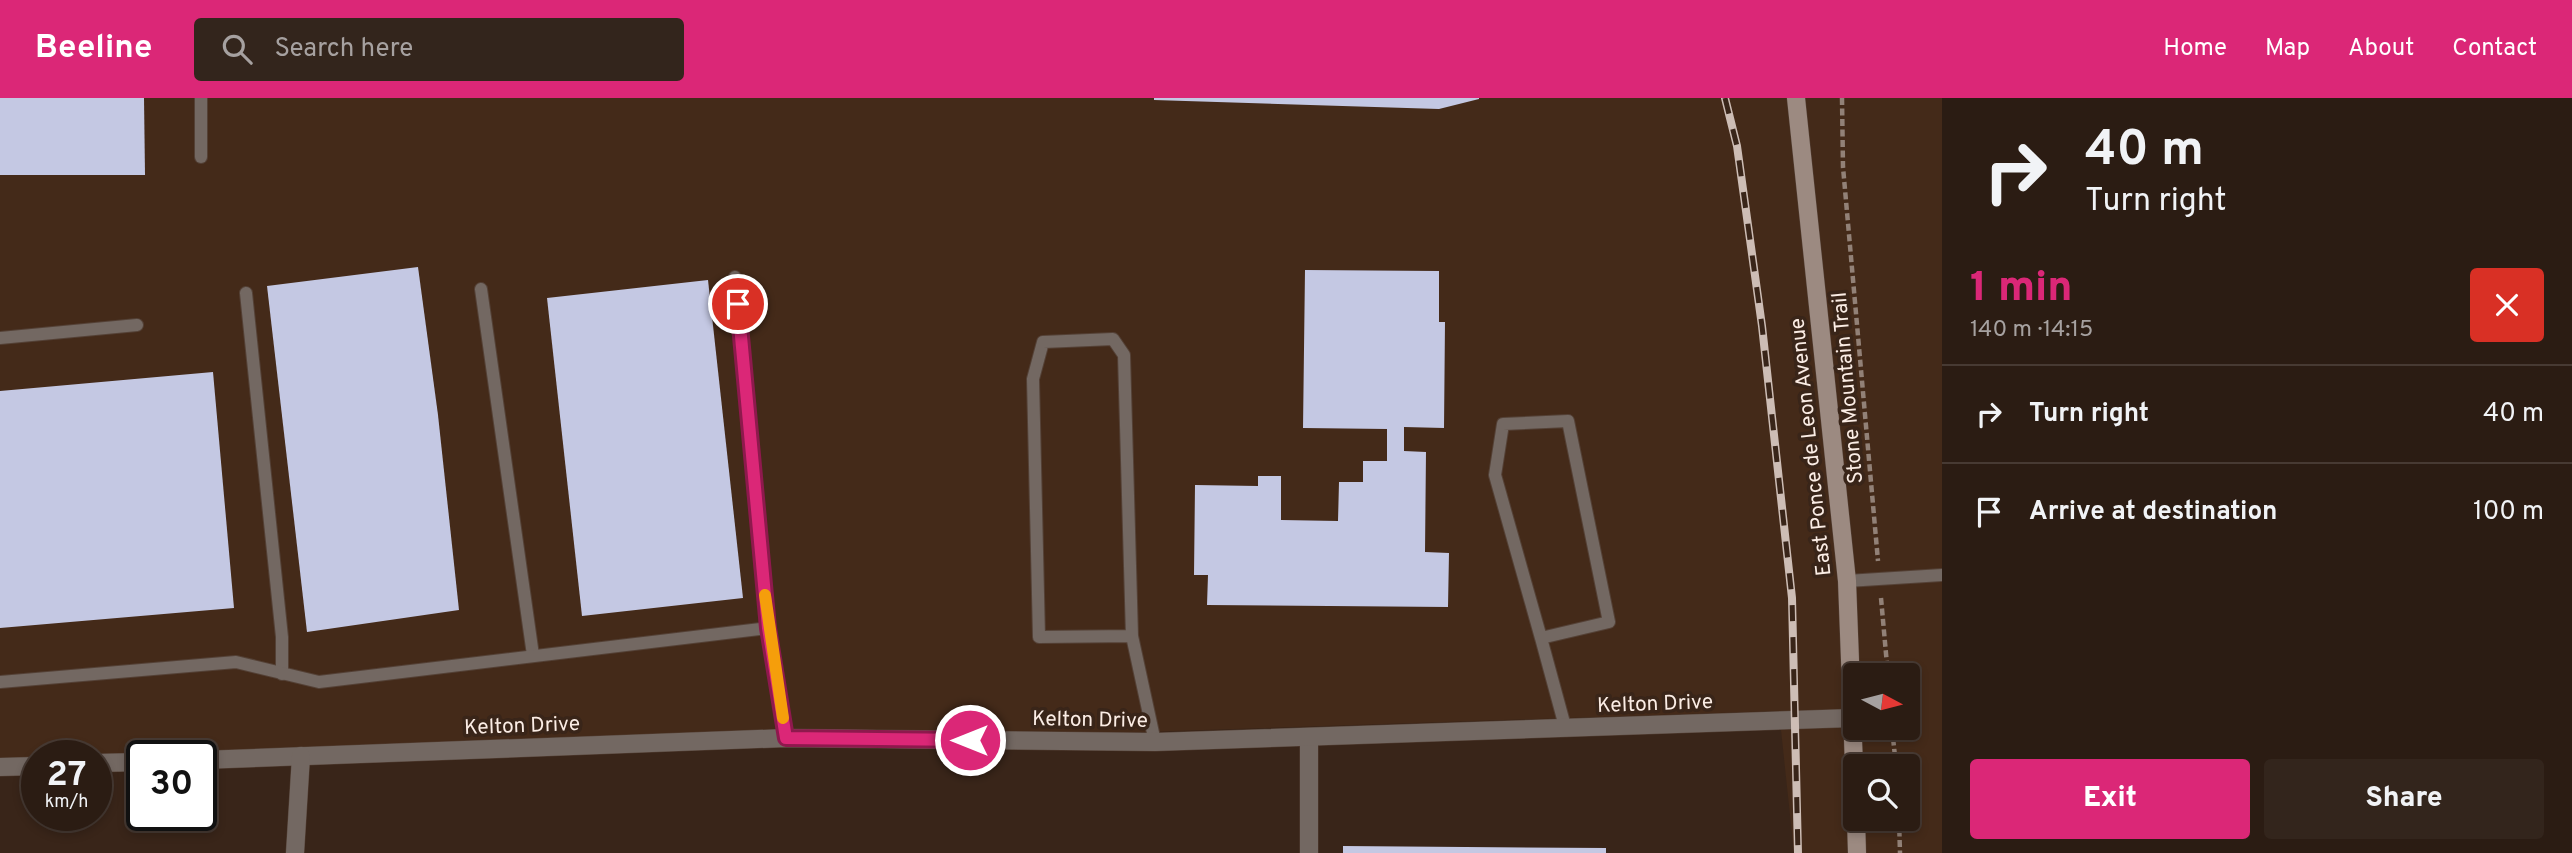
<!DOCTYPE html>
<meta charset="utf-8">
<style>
body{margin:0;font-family:Overpass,sans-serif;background:#33251c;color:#f1f3f6;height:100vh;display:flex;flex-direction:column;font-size:26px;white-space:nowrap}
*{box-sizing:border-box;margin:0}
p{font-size:23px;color:#a6a1a0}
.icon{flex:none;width:38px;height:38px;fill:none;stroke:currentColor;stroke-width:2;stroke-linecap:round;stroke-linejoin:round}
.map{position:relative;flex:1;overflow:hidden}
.drawer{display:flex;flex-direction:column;background:#2b1c13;width:630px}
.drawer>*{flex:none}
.hud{background:#2b1c13;color:#f1f3f6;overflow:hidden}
.needle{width:46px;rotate:97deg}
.tools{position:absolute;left:1843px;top:565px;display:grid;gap:14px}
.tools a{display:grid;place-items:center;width:77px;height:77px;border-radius:7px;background:#2b1c13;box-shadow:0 4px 10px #0003,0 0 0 2px #473a33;font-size:35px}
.speed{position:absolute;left:21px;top:642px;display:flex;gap:14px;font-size:35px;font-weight:700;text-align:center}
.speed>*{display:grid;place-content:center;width:91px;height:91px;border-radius:50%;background:#2b1c13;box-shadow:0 4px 10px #0003,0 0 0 2px #473a33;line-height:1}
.speed small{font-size:18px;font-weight:400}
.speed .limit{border:4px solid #111;border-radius:10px;background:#fff;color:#111}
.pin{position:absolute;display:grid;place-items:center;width:60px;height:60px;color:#fff;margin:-30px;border:4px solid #fff;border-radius:50%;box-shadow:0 2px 7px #0007}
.me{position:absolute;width:77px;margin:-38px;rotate:270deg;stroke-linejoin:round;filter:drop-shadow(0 0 5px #0008)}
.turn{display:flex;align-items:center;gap:24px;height:147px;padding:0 28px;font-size:32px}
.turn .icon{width:91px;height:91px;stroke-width:2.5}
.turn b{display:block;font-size:49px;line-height:60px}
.round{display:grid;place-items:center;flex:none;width:74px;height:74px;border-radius:7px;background:#33251c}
.headline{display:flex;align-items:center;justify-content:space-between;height:119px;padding:0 28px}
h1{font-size:42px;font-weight:800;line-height:52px;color:#db2777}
.button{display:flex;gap:14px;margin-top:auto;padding:14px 28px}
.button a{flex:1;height:80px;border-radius:7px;background:#db2777;color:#fff;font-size:28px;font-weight:800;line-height:80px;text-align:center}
.button a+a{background:#33251c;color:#f1f3f6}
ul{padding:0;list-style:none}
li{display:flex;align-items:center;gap:21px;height:98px;padding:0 28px;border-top:2px solid #473a33}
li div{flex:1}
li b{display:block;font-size:26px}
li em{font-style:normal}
header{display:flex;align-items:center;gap:42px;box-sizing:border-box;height:98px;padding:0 35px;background:#db2777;color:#fff}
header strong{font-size:33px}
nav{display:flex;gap:38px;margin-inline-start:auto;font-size:24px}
.search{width:490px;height:63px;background:#33251c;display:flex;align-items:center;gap:18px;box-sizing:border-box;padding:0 24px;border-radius:7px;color:#a6a1a0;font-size:26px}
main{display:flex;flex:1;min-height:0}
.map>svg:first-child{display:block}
.built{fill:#442a19;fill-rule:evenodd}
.building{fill:#c4c8e3}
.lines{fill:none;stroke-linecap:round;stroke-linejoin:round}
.lane-casing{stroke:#544136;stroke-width:14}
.street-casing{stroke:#544136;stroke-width:19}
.secondary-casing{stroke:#544136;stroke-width:19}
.path{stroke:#928177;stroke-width:4.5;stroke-dasharray:7 3.5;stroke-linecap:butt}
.lane{stroke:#736862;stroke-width:12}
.street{stroke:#736862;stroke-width:18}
.secondary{stroke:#9c8a81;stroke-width:18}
.rail-casing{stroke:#cdbdb5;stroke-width:8}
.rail{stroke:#392519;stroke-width:5;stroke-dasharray:16;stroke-linecap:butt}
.route-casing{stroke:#8e194d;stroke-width:18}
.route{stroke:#db2777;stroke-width:12}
.slow{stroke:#f59e0b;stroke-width:12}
.labels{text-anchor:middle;stroke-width:7;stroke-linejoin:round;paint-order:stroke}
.street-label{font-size:21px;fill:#fbede5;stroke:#392519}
</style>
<header>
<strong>Beeline</strong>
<div class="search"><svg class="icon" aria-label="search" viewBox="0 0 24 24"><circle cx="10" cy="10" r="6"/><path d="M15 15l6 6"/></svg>Search here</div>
<nav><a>Home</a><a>Map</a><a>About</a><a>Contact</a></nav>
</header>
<main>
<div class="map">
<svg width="1942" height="755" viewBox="0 0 1942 755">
<rect width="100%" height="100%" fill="#392519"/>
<path class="built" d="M 0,0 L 1942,0 L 1942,755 L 1794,755 L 1779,613 L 201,665 L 201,658 L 37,658 L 37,670 L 0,671 ZM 1855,578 L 1908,578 L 1908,630 L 1855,630 ZM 1855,668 L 1908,668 L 1908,721 L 1855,721 Z"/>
<g class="building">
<polygon points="0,0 144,0 145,77 0,77"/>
<polygon points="1154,0 1479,0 1479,1 1439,11 1154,2"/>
<polygon points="418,169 438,317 459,512 307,534 267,188"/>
<polygon points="1305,172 1439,173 1439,224 1445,224 1444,330 1404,329 1404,353 1426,354 1425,454 1449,455 1448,509 1207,507 1208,477 1194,477 1195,387 1258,388 1258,378 1281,378 1281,422 1338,423 1339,384 1363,384 1363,363 1387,363 1387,331 1303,330"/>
<polygon points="708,182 743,500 582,518 547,200"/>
<polygon points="213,274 234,510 0,530 0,293"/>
<polygon points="1343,748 1606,750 1606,755 1343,755"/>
</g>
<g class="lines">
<g class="lane-casing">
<g id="lane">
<polyline points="201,59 201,0"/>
<polyline points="735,179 768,530 786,640"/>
<polyline points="481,191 533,557"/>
<polyline points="246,195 282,539 282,576"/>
<polyline points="0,240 137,227"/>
<polyline points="1847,483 1942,477"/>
<polyline points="1132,538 1124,257 1113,241 1043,244 1033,281 1039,539 1132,538 1155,644"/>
<polyline points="1541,540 1495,377 1503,326 1568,323 1609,524 1541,540 1566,632"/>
<polyline points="0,584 236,564 319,584 768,530"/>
</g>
</g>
<g class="street-casing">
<g id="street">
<polyline points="1309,639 1309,755"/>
<polyline points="201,662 786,640 1155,644 1852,620"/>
<polyline points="96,665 142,664"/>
<polyline points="0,669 37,668"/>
<polyline points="295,755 301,658"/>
</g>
</g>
<g class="secondary-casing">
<g id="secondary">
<polyline points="1796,0 1847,483 1855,694"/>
<polyline points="1856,721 1857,755"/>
</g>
</g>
<g class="path">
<polyline points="1842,0 1843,69 1878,463"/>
<polyline points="1881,500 1888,578"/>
<polyline points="1892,630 1896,668"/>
<polyline points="1899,721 1900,755"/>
</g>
<use href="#lane" class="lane"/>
<use href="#street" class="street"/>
<use href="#secondary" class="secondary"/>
<g class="rail-casing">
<polyline id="rail" points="1725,0 1737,48 1762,228 1792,500 1798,755"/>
</g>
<use href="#rail" class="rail"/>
</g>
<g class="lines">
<g class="route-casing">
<polyline id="route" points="738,206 768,530 786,640 970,642"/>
</g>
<use href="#route" class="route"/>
<polyline class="slow" points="765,497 783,620"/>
</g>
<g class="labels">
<g class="street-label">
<text transform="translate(1847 290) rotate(-95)" y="7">Stone Mountain Trail</text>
<text transform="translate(1810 349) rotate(-96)" y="7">East Ponce de Leon Avenue</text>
<text transform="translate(1655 605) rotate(-2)" y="7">Kelton Drive</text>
<text transform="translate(1090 621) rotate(1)" y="7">Kelton Drive</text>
<text transform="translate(522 627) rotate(-2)" y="7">Kelton Drive</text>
</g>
</g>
</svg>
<div class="tools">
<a><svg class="needle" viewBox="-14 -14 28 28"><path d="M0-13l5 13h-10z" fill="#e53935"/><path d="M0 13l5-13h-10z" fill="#a6a1a0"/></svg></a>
<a><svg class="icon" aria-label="search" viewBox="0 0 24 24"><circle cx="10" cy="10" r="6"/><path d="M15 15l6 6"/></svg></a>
</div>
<div class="speed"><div>27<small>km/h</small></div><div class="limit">30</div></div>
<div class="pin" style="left:738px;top:206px;background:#d93025"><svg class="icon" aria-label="arrive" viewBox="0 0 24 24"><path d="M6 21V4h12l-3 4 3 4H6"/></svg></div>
<svg class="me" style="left:970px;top:642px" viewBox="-20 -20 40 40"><circle r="17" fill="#db2777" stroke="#fff" stroke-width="3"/><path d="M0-11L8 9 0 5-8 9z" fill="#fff"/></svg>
</div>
<section class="drawer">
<div class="hud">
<div class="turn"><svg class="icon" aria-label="right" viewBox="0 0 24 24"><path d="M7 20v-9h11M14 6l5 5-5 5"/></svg><div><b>40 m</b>Turn right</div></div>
</div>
<div class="headline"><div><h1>1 min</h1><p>140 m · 14:15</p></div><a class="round" style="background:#d93025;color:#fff"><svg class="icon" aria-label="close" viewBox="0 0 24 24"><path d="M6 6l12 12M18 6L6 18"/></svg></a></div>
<ul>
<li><svg class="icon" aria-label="right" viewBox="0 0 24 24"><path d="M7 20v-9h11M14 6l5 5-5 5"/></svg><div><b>Turn right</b></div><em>40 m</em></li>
<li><svg class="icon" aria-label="arrive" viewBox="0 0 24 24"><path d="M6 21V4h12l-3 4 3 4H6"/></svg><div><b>Arrive at destination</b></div><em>100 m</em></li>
</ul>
<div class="button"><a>Exit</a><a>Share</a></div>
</section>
</main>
